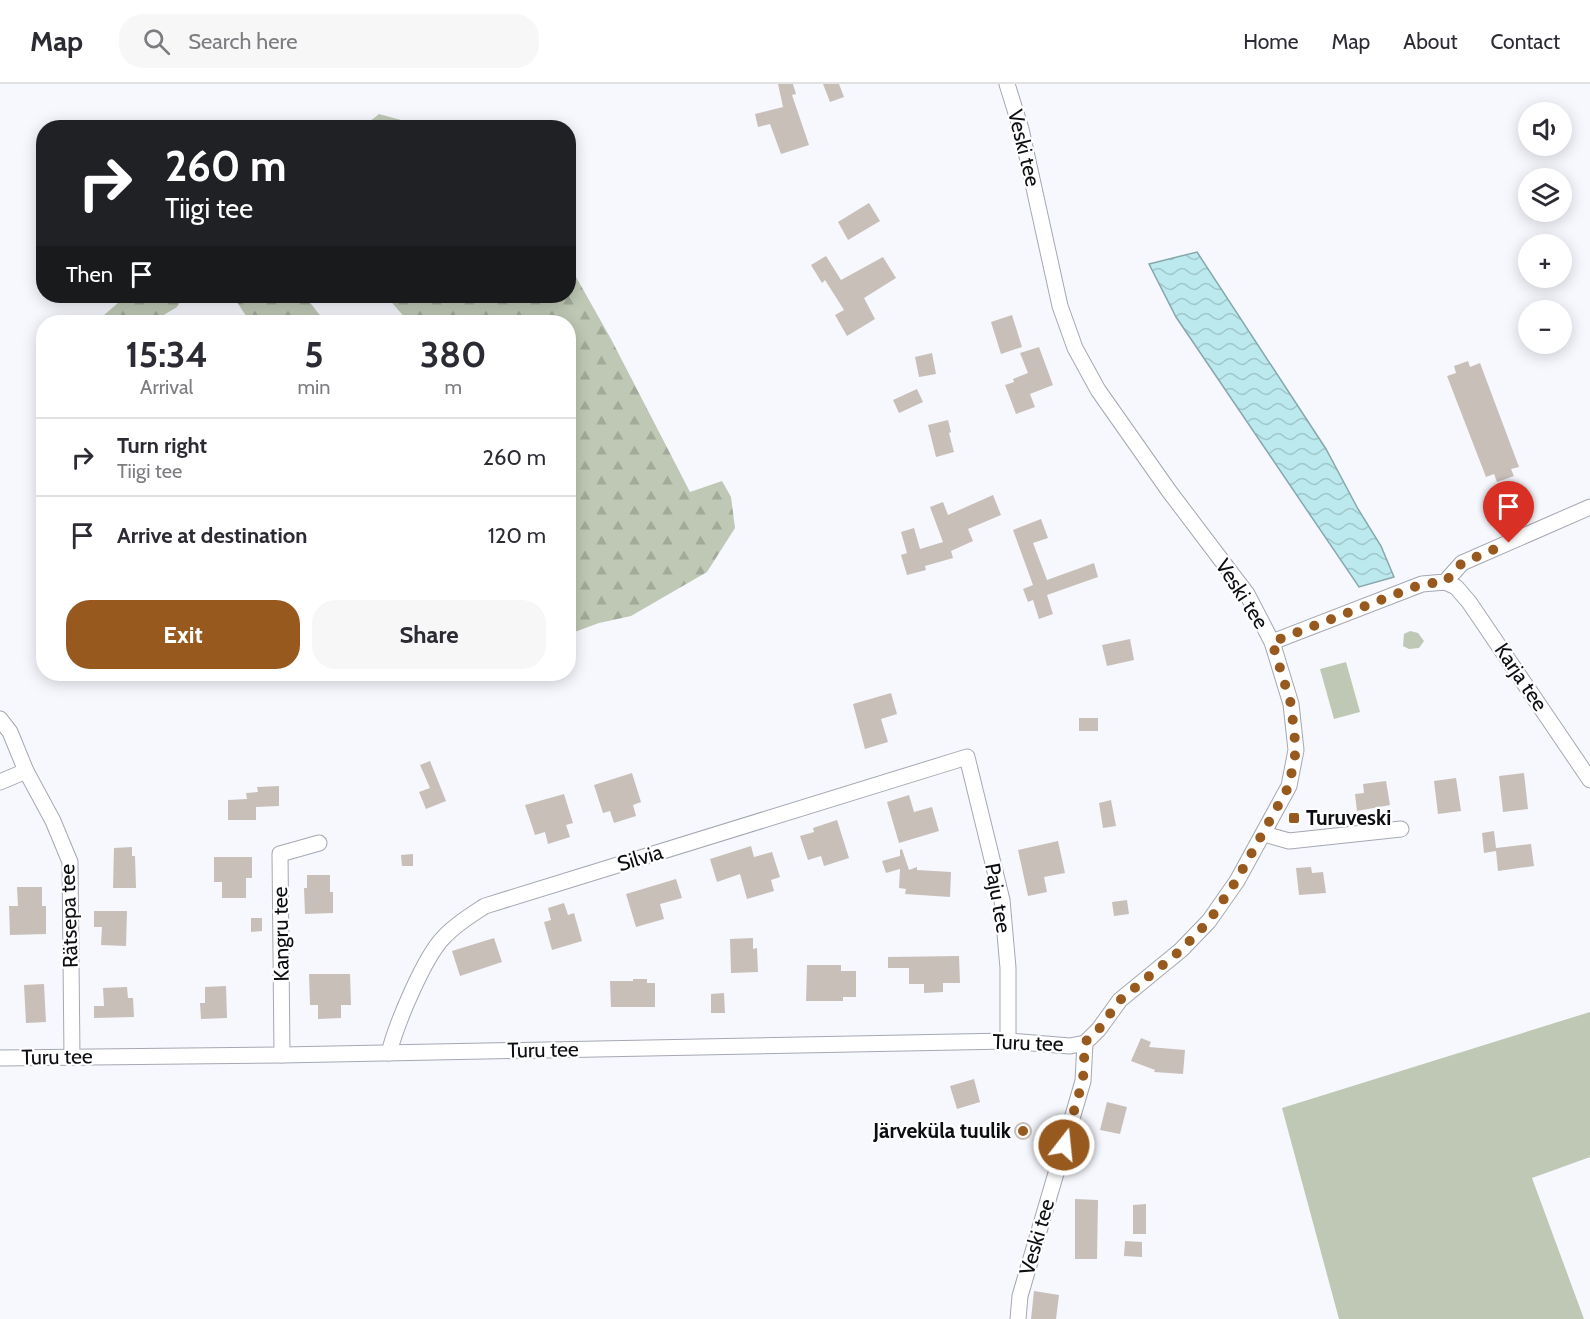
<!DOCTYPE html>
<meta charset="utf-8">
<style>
body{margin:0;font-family:Cabin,sans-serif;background:#f7f7f7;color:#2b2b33;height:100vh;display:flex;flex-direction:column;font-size:22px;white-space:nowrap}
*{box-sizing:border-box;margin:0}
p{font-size:20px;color:#7c7c81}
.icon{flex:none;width:33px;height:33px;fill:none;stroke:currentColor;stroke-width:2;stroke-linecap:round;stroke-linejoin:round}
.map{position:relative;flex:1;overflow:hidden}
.panel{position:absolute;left:36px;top:231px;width:540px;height:366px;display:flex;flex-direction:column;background:#fff;border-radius:24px;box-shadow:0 3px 15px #0003}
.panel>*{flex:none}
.guide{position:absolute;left:36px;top:36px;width:540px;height:183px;border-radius:24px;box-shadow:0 3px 15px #0003;background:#202124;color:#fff;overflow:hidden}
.fabs{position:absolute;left:1518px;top:18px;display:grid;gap:12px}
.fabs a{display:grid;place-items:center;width:54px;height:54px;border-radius:50%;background:#fff;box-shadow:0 3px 15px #0003;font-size:30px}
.pin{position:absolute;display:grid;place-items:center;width:51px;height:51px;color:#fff;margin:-62px -26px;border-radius:50% 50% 50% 0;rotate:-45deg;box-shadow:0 0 6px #0007}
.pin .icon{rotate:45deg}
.me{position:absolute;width:66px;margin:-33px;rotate:16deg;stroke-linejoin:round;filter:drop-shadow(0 0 4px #0008)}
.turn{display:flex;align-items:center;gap:21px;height:126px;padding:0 30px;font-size:27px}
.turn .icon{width:78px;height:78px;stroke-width:2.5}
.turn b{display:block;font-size:42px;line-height:51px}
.then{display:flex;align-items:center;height:57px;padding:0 30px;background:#0003;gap:12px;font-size:22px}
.eta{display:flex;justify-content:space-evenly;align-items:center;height:102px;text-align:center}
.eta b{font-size:36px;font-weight:700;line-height:42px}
.button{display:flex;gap:12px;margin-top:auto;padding:12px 30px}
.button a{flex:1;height:69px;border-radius:24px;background:#97591e;color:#fff;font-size:24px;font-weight:700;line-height:69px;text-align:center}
.button a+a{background:#f7f7f7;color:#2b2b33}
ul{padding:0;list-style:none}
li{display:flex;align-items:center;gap:18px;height:78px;padding:0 30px;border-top:2px solid #e1e1e2}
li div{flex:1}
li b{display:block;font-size:22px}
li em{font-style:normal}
header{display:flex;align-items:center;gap:36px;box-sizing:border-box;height:84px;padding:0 30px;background:#fff;border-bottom:2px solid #e1e1e2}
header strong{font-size:28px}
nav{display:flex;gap:33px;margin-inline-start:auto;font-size:21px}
.search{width:420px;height:54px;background:#f7f7f7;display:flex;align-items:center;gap:15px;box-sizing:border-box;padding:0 21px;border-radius:24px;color:#7c7c81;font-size:22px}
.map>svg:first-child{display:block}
.green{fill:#bec8b4}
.forest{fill:url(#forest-firs)}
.water{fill:url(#water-waves);stroke:#87a7ab;stroke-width:1.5}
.building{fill:#c8bfb8}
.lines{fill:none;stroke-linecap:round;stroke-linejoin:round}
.minor-casing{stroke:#a5a8b2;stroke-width:17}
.minor{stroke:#fff;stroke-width:15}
.route{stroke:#97591e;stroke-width:10;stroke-dasharray:0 18}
.poi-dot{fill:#97591e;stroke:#fff;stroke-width:2}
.labels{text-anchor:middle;stroke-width:4.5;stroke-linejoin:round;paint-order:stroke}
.street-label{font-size:21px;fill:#0d0e12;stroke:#fff}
.poi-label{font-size:21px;font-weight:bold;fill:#0d0e12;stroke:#fff;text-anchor:start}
</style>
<header>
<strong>Map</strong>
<div class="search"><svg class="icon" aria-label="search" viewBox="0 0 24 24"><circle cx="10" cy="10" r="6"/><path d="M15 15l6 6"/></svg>Search here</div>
<nav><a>Home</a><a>Map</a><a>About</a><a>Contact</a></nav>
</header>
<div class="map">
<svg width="1590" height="1235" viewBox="0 0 1590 1235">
<defs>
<pattern id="forest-firs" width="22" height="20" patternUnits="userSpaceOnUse" patternTransform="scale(1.5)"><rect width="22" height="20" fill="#bec8b4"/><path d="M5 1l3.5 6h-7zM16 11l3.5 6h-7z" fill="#a2ab9a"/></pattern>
<pattern id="water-waves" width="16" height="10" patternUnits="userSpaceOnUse" patternTransform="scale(1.5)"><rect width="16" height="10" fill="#bbe9ed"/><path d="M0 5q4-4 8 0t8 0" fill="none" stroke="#a0c7ca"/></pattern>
</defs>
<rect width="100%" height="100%" fill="#f6f8fe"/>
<g class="green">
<polygon points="1410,547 1418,549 1424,557 1419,564 1409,565 1403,562 1404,550"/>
<polygon points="1346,578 1360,628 1334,635 1320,585"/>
<polygon points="1590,928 1590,1073 1532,1094 1584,1235 1339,1235 1282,1024"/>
</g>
<g class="forest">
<polygon points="379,30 427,43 363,43"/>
<polygon points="569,189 576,193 611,255 690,408 722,397 731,413 735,444 707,488 631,532 599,539 569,550 568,238 404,238 407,236 386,212 568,212"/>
<polygon points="126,212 184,212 177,223 152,238 96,238"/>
<polygon points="233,212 305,212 325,238 250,238"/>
</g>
<polygon class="water" points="1197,168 1326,365 1358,425 1381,462 1394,493 1359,503 1176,233 1149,180"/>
<g class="building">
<polygon points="778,0 793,0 796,10 792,11 809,61 781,70 770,40 758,43 755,30 783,23"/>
<polygon points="823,0 839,0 844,13 830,18"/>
<polygon points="869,119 880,137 848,156 838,138"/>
<polygon points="826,172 841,196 883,173 896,194 864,214 875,235 847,252 835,231 844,226 825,196 822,199 811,181"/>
<polygon points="1012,231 1022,263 1001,270 991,238"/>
<polygon points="1039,263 1053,301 1030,310 1035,323 1016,330 1005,301 1014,298 1013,295 1028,289 1020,269"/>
<polygon points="932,269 936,290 919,293 915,273"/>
<polygon points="1468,277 1470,283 1480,279 1519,383 1511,385 1514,392 1497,398 1494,390 1486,393 1447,292 1456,289 1454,282"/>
<polygon points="917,305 923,318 899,329 893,316"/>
<polygon points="948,336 951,348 949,349 954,368 936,373 928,341"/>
<polygon points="993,411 1001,431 968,445 973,457 951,467 953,474 925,482 926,486 907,491 901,471 907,469 901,448 914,444 920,465 943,458 930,423 943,418 948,431"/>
<polygon points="1041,435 1048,454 1033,459 1047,496 1094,479 1098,493 1047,511 1053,530 1039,535 1033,516 1028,518 1023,505 1033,501 1013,446"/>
<polygon points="1130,555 1134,576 1107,582 1102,561"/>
<polygon points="891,609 897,630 881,635 888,658 865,665 853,620"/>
<rect x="1079" y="634" width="19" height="13"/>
<polygon points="430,677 446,717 426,725 419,708 430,704 420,681"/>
<polygon points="632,689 641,718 633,721 636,732 614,739 610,727 603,729 594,701"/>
<polygon points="1524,689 1528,725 1503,728 1499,692"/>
<polygon points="1456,694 1461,727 1438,730 1434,697"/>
<polygon points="1386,697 1390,721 1357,727 1355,710 1364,709 1363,700"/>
<polygon points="279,702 279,722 256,723 256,736 228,736 228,716 247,715 246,709 258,708 257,703"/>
<polygon points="564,710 573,739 566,741 570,753 548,760 545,748 535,751 525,721"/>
<polygon points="909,711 914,728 932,723 939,747 899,759 887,718"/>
<polygon points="1111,716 1116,742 1103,744 1099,719"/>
<polygon points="837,736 849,774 824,782 821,772 808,776 800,752 814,748 813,744"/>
<polygon points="1494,747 1496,764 1531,760 1534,782 1498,787 1496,767 1484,769 1482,749"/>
<polygon points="1058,757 1065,789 1044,793 1047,808 1028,812 1018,766"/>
<polygon points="751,762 754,773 772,768 780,793 771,796 774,807 747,815 740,790 717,798 710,775"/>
<polygon points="132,763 132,772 135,772 136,804 113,804 114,764"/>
<polygon points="902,765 909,786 917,783 917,786 951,788 950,813 905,810 906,805 899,804 900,785 886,789 882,777 900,772 900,766"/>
<polygon points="413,770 413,782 402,782 401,771"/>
<polygon points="214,773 252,773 252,794 246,794 246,814 222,814 222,798 214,798"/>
<polygon points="1311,783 1312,789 1323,788 1326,809 1299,811 1296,784"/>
<polygon points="307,791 330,791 330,808 333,808 333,829 305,830 304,804 307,804"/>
<polygon points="676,795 682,814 660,820 664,835 636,843 626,810"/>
<polygon points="17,803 42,803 42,822 46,822 46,850 10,851 9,822 18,822"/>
<polygon points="1127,816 1129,830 1114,832 1112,818"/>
<polygon points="564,819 568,831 574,829 582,857 552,866 544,838 551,836 548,824"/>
<polygon points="94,827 127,827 126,862 101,861 102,843 94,843"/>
<polygon points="251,834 262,834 262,847 251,848"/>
<polygon points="494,854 502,878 460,892 452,867"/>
<polygon points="753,854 753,865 757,864 758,888 731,889 730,855"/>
<polygon points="959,872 960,899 943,899 943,908 924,909 924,900 909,900 909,884 888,884 888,873"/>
<polygon points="807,881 841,881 841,887 856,887 856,913 843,913 843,917 806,917"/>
<polygon points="309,890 350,890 351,921 341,921 341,934 318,935 318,921 310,921"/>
<polygon points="633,895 647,895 647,899 655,899 655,923 611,923 610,897 633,897"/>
<polygon points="44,900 46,938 26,939 24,901"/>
<polygon points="226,902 227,934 201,935 200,919 205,919 205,903"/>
<polygon points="127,903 128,914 133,914 134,933 94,934 94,922 104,922 103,904"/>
<polygon points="724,909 725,929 711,929 711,910"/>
<polygon points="1141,954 1151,958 1149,963 1185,966 1183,990 1154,988 1155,986 1131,977"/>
<polygon points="974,995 980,1018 957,1025 950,1002"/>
<polygon points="1107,1018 1127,1023 1120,1050 1100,1046"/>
<circle cx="1023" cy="1047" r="9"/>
<polygon points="1075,1115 1098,1116 1097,1175 1075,1175"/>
<polygon points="1146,1120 1146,1150 1133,1150 1133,1121"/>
<polygon points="1125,1157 1142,1158 1142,1173 1124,1172"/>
<polygon points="1034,1207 1059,1211 1056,1235 1031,1235"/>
</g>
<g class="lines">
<g class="minor-casing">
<g id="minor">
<polyline points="1007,0 1021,45 1060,222 1075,264 1098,306 1169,407 1247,510 1272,558 1291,620 1296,666 1289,702 1237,797 1209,837 1181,866 1120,916 1099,945 1085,959 1083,997 1020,1212 1018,1235"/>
<polyline points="1445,498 1456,503 1469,518 1590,696"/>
<polyline points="1272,558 1422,500 1445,498 1462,479 1590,423"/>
<polyline points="0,635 10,648 26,687 53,737 70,778 72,973"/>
<polyline points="0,698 26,687"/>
<polyline points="1264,750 1289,757 1401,745"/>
<path d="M 389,969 C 396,941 424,873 444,853 C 456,840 471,831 485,822 L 967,673 L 1002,816 L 1008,884 L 1008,957"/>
<polyline points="282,971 280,770 319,759"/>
<polyline points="0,974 282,971 1008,957 1070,962 1085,959"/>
</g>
</g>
<use href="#minor" class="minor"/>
</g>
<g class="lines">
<polyline class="route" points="1064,1061 1083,996 1085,958 1099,945 1120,916 1181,866 1209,837 1236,797 1289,702 1296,666 1291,620 1272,558 1422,500 1445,498 1462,479 1509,459"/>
</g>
<g class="poi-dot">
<rect x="1288" y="728" width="12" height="12" rx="3"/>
<circle cx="1023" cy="1047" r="6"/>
</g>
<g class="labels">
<g class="street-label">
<text transform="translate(1024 64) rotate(76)" y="7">Veski tee</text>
<text transform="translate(1242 510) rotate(57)" y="7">Veski tee</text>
<text transform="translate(1521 593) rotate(56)" y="7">Karja tee</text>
<text transform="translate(640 774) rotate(-17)" y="7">Silvia</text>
<text transform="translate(998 814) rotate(80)" y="7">Paju tee</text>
<text transform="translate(69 832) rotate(-92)" y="7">Rätsepa tee</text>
<text transform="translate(281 850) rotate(-91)" y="7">Kangru tee</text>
<text transform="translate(1028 959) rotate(2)" y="7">Turu tee</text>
<text transform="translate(543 966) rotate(-1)" y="7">Turu tee</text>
<text transform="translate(57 973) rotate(-1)" y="7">Turu tee</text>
<text transform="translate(1037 1153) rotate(-74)" y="7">Veski tee</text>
</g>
<g class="poi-label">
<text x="1306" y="741">Turuveski</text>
<text x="1011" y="1054" text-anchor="end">Järveküla tuulik</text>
</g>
</g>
</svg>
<div class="fabs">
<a><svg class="icon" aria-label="sound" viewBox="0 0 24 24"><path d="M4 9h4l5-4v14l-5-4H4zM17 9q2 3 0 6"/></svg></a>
<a><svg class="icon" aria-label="layers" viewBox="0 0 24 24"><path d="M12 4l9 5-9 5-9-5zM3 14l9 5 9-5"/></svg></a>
<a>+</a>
<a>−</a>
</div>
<div class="pin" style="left:1509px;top:459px;background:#d93025"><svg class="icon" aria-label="arrive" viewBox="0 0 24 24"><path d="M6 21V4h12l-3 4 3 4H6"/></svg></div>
<svg class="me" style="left:1064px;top:1061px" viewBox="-20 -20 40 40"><circle r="17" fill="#97591e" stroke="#fff" stroke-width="3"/><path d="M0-11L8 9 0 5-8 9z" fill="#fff"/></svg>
<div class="guide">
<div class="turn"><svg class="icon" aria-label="right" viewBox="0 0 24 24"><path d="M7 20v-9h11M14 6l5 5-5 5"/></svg><div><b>260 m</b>Tiigi tee</div></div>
<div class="then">Then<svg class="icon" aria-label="arrive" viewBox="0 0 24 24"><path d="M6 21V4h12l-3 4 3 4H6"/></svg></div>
</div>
<section class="panel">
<div class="eta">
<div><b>15:34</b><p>Arrival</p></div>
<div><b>5</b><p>min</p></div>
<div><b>380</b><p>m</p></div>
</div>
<ul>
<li><svg class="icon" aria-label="right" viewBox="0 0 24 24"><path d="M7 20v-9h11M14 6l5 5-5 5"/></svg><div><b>Turn right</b><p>Tiigi tee</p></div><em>260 m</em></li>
<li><svg class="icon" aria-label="arrive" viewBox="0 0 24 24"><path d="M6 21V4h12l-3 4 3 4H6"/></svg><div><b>Arrive at destination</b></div><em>120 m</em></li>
</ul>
<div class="button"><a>Exit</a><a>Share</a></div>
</section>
</div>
